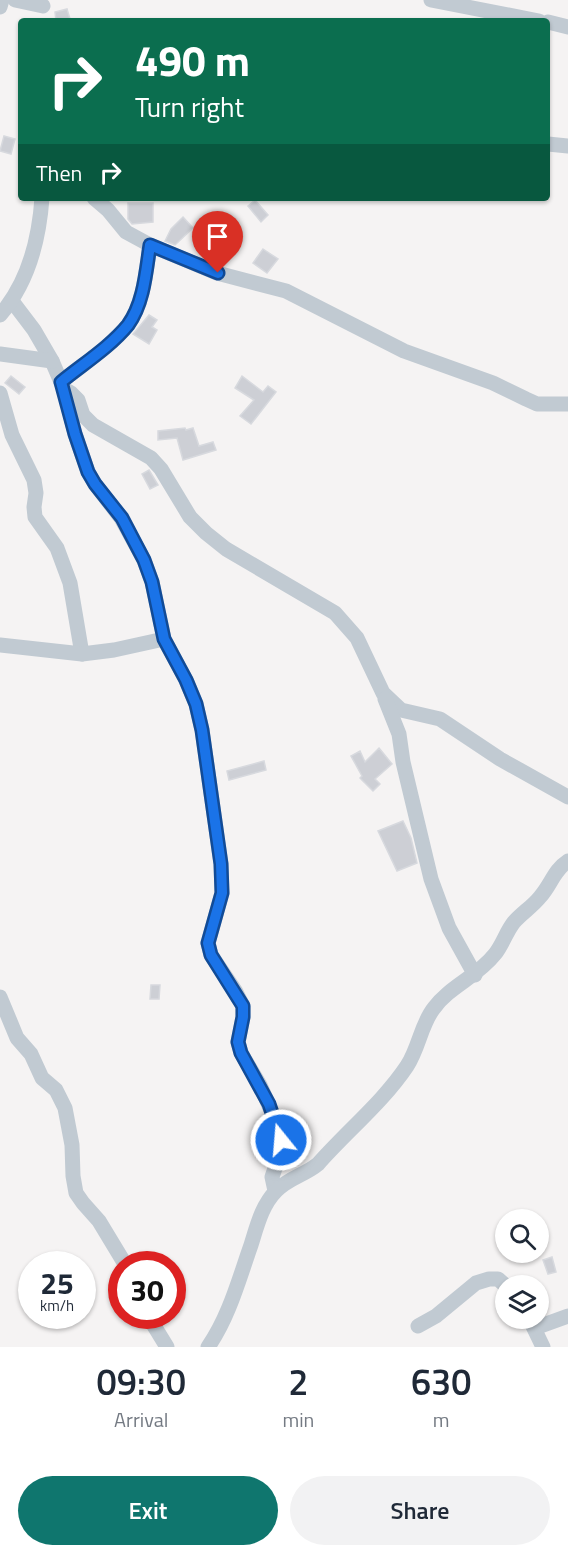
<!DOCTYPE html>
<style>
body{margin:0;font-family:"Titillium Web",sans-serif;background:#f2f2f3;color:#1f2937;height:100vh;display:flex;flex-direction:column;font-size:22px;white-space:nowrap}
*{box-sizing:border-box;margin:0}
p{font-size:20px;color:#747a83}
.icon{flex:none;width:33px;height:33px;fill:none;stroke:currentColor;stroke-width:2;stroke-linecap:round;stroke-linejoin:round}
.map{position:relative;height:1347px;overflow:hidden}
.side{display:flex;flex-direction:column;background:#fff;flex:1}
.side>*{flex:none}
.hud{position:absolute;left:18px;top:18px;width:532px;height:183px;border-radius:6px;box-shadow:0 2px 4px #0004;background:#0b6e4f;color:#fff;overflow:hidden}
.fabs{position:absolute;left:495px;top:1209px;display:grid;gap:12px}
.fabs a{display:grid;place-items:center;width:54px;height:54px;border-radius:50%;background:#fff;box-shadow:0 2px 4px #0004;font-size:30px}
.speed{position:absolute;left:18px;top:1251px;display:flex;gap:12px;font-size:30px;font-weight:700;text-align:center}
.speed>*{display:grid;place-content:center;width:78px;height:78px;border-radius:50%;background:#fff;box-shadow:0 2px 4px #0004;line-height:1}
.speed small{font-size:15px;font-weight:400}
.speed .limit{border:9px solid #d22;background:#fff;color:#111}
.pin{position:absolute;display:grid;place-items:center;width:51px;height:51px;color:#fff;margin:-62px -26px;border-radius:50% 50% 50% 0;rotate:-45deg;box-shadow:0 0 6px #0007}
.pin .icon{rotate:45deg}
.me{position:absolute;width:66px;margin:-33px;rotate:343deg;stroke-linejoin:round;filter:drop-shadow(0 0 4px #0008)}
.turn{display:flex;align-items:center;gap:21px;height:126px;padding:0 18px;font-size:27px}
.turn .icon{width:78px;height:78px;stroke-width:2.5}
.turn b{display:block;font-size:42px;line-height:51px}
.then{display:flex;align-items:center;height:57px;padding:0 18px;background:#0003;gap:12px;font-size:22px}
.eta{display:flex;justify-content:space-evenly;align-items:center;height:102px;text-align:center}
.eta b{font-size:36px;font-weight:600;line-height:42px}
.button{display:flex;gap:12px;margin-top:auto;padding:12px 18px}
.button a{flex:1;height:69px;border-radius:36px;background:#0f766e;color:#fff;font-size:24px;font-weight:600;line-height:69px;text-align:center}
.button a+a{background:#f2f2f3;color:#1f2937}
.map>svg:first-child{display:block}
.building{fill:#cdcfd5;stroke:#d7d9de;stroke-width:1.5}
.lines{fill:none;stroke-linecap:round;stroke-linejoin:round}
.minor{stroke:#c1cad2;stroke-width:15}
.route-casing{stroke:#114b97;stroke-width:15}
.route{stroke:#1a73e8;stroke-width:10}
</style>
<div class="map">
<svg width="568" height="1347" viewBox="0 0 568 1347">
<rect width="100%" height="100%" fill="#f5f3f3"/>
<g class="building">
<polygon points="67,9 70,19 56,21 55,12"/>
<polygon points="4,136 15,139 11,154 0,151"/>
<polygon points="255,200 268,215 261,222 248,206"/>
<polygon points="128,203 153,203 153,222 132,224 128,219"/>
<polygon points="183,217 193,228 175,245 165,241 171,229"/>
<polygon points="263,249 278,259 267,273 253,263"/>
<polygon points="149,315 157,320 152,327 157,330 149,344 133,334"/>
<polygon points="11,376 25,387 19,394 5,383"/>
<polygon points="242,376 263,392 268,386 276,392 251,424 240,416 254,400 235,388"/>
<polygon points="185,428 186,430 193,428 199,446 213,442 216,450 183,460 177,438 158,440 158,431"/>
<polygon points="149,470 158,485 150,489 142,474"/>
<polygon points="379,748 392,764 375,779 380,784 373,791 360,778 362,776 351,756 360,751 365,762"/>
<polygon points="264,761 266,770 229,780 227,771"/>
<polygon points="403,821 411,838 417,863 397,871 378,831"/>
<polygon points="151,985 160,985 159,999 150,999"/>
<polygon points="552,1257 556,1272 548,1274 543,1260"/>
</g>
<g class="lines">
<g class="minor">
<polyline points="15,0 43,6"/>
<polyline points="431,0 539,21"/>
<polyline points="0,7 2,0"/>
<polyline points="548,22 568,27"/>
<polyline points="548,144 568,146"/>
<polyline points="94,198 108,210 126,232 150,245 217,273 286,291 404,351 493,383 526,399 537,404 568,404"/>
<polyline points="12,301 34,330 52,361 64,389 75,434 88,472 95,484 121,518 144,560 152,582 164,639 186,680 196,704 202,730 221,864 222,893 208,943 211,955 236,992 243,1006 243,1017 238,1042 241,1053 260,1085 277,1124 281,1140 281,1151 272,1177 275,1191"/>
<path d="M 0,315 C 28,283 39,240 42,198"/>
<polyline points="0,354 52,361"/>
<path d="M 61,382 C 83,364 110,347 128,325 C 144,303 146,271 150,245"/>
<polyline points="64,389 71,393 78,400 83,415 93,425 151,458 161,469 190,517 206,533 226,549 335,613 357,638 383,693 401,710 440,719 500,759 568,797"/>
<polyline points="0,393 12,435 34,480 36,493 34,507 35,517 57,548 70,583 82,654"/>
<polyline points="0,645 82,654 114,650 164,639"/>
<polyline points="385,699 399,734 403,762 431,879 449,928 475,975"/>
<polyline points="0,997 17,1038 31,1054 42,1078 56,1090 65,1108 72,1145 73,1176 76,1193 83,1203 99,1221 125,1264"/>
<polyline points="148,1316 167,1347"/>
<polyline points="529,1318 543,1347"/>
<polyline points="418,1326 436,1316 476,1283 489,1279 498,1279 506,1286"/>
<polyline points="535,1328 568,1316"/>
<path d="M 208,1347 C 229,1317 239,1279 251,1245 C 257,1226 262,1205 276,1191 C 288,1178 305,1175 318,1164 C 347,1131 383,1102 407,1066 C 419,1048 421,1024 434,1008 C 450,986 477,977 495,954 C 503,944 506,932 514,922 C 522,913 533,906 540,897 C 551,885 554,870 568,861"/>
</g>
</g>
<g class="lines">
<g class="route-casing">
<path id="route" d="M 218,273 L 150,245 C 146,271 144,303 128,325 C 110,347 83,364 61,382 L 75,434 L 88,472 L 95,484 L 122,518 L 144,560 L 152,582 L 164,639 L 186,680 L 196,704 L 202,730 L 221,864 L 222,893 L 208,943 L 211,955 L 243,1006 L 243,1017 L 238,1042 L 241,1053 L 269,1104 L 281,1140"/>
</g>
<use href="#route" class="route"/>
</g>
</svg>
<div class="fabs">
<a><svg class="icon" aria-label="search" viewBox="0 0 24 24"><circle cx="10" cy="10" r="6"/><path d="M15 15l6 6"/></svg></a>
<a><svg class="icon" aria-label="layers" viewBox="0 0 24 24"><path d="M12 4l9 5-9 5-9-5zM3 14l9 5 9-5"/></svg></a>
</div>
<div class="speed"><div>25<small>km/h</small></div><div class="limit">30</div></div>
<div class="pin" style="left:218px;top:273px;background:#d93025"><svg class="icon" aria-label="arrive" viewBox="0 0 24 24"><path d="M6 21V4h12l-3 4 3 4H6"/></svg></div>
<svg class="me" style="left:281px;top:1140px" viewBox="-20 -20 40 40"><circle r="17" fill="#1a73e8" stroke="#fff" stroke-width="3"/><path d="M0-11L8 9 0 5-8 9z" fill="#fff"/></svg>
<div class="hud">
<div class="turn"><svg class="icon" aria-label="right" viewBox="0 0 24 24"><path d="M7 20v-9h11M14 6l5 5-5 5"/></svg><div><b>490 m</b>Turn right</div></div>
<div class="then">Then<svg class="icon" aria-label="right" viewBox="0 0 24 24"><path d="M7 20v-9h11M14 6l5 5-5 5"/></svg></div>
</div>
</div>
<section class="side">
<div class="eta">
<div><b>09:30</b><p>Arrival</p></div>
<div><b>2</b><p>min</p></div>
<div><b>630</b><p>m</p></div>
</div>
<div class="button"><a>Exit</a><a>Share</a></div>
</section>
